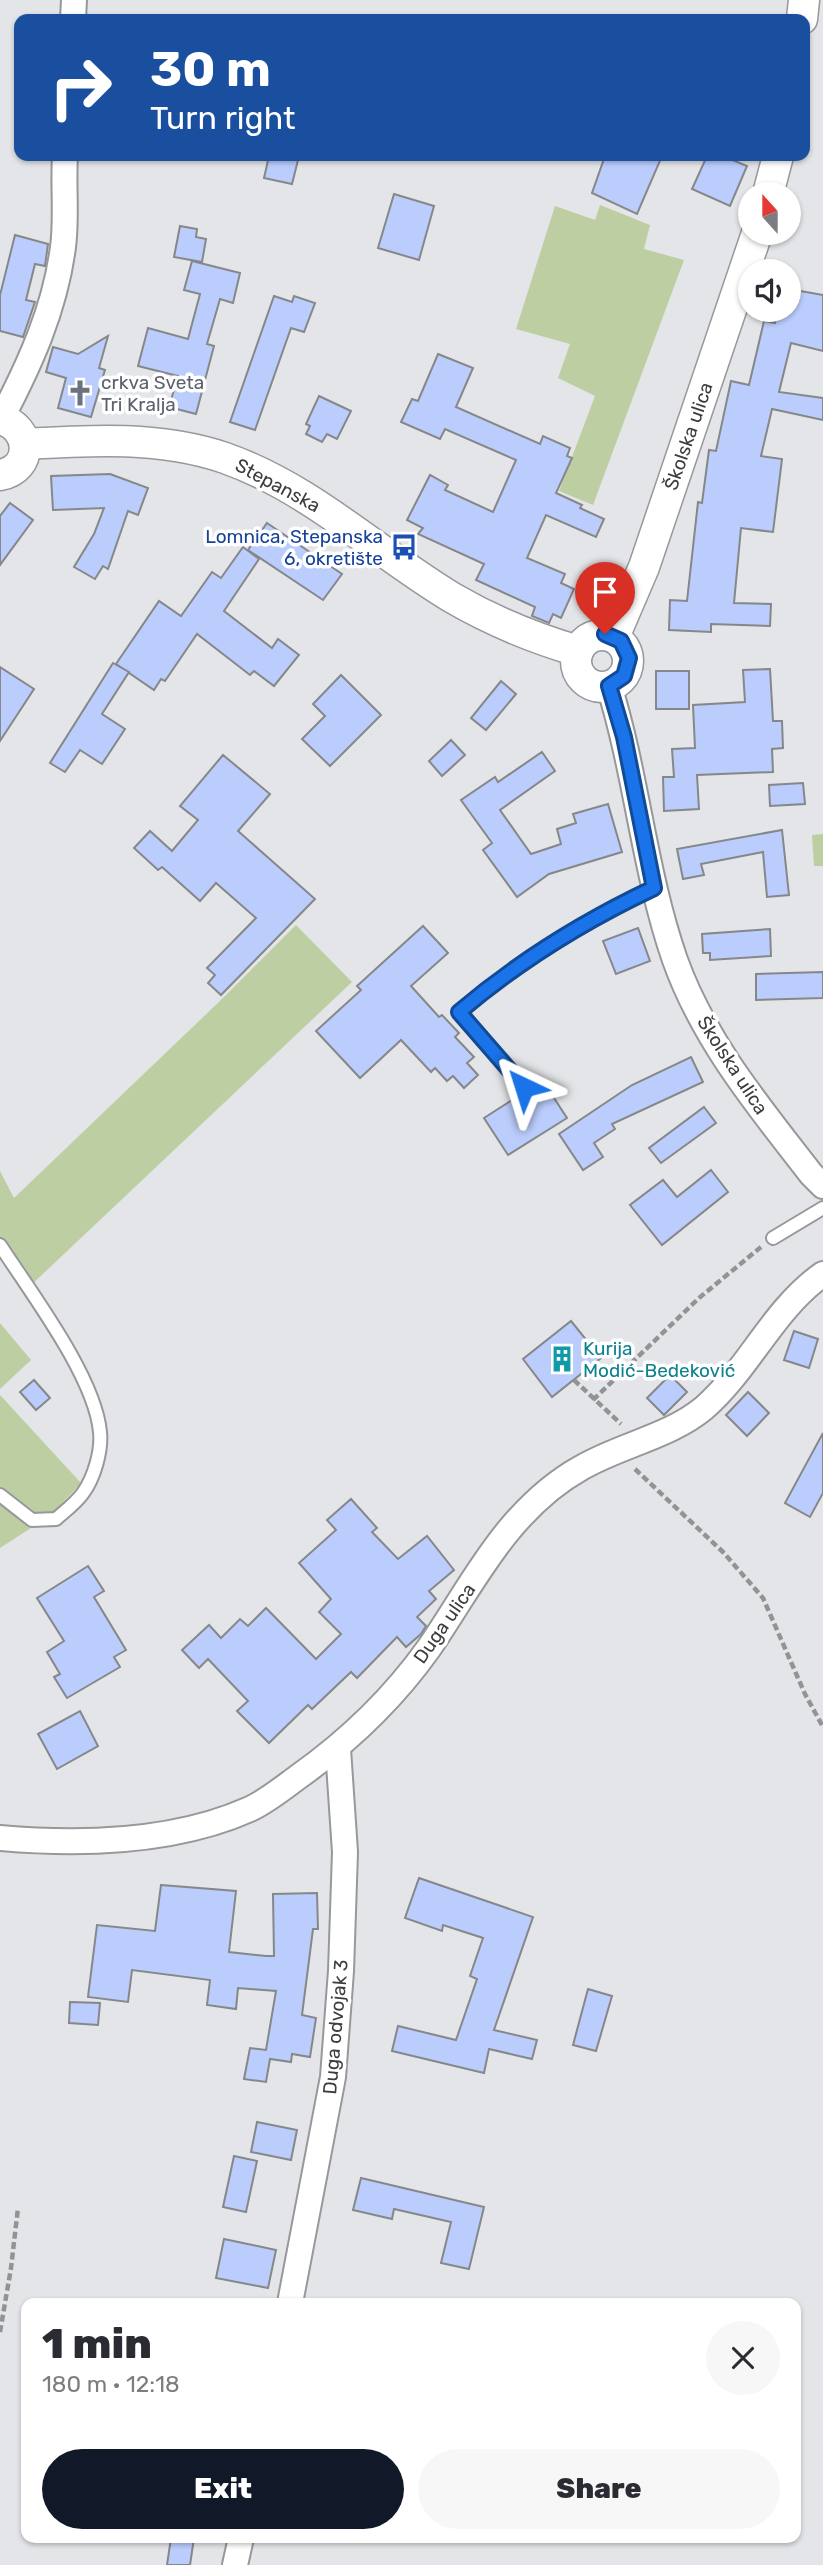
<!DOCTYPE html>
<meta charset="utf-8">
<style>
body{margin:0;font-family:Rubik,sans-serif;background:#f7f7f7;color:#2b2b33;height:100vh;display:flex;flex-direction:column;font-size:26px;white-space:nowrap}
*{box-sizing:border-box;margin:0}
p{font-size:23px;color:#7c7c81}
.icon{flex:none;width:38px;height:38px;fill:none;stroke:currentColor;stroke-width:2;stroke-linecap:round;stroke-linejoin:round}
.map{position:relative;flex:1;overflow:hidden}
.drawer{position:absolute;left:21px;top:2298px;width:780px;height:245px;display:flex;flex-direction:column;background:#fff;border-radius:14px;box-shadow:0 2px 5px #0004}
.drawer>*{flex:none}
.banner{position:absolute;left:14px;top:14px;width:796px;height:147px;border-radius:14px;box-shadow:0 2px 5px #0004;background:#1a4fa0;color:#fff;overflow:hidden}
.needle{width:46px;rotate:339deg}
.buttons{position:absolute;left:738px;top:182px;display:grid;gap:14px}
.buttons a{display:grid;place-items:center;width:63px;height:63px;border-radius:50%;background:#fff;box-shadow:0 2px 5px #0004;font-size:35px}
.pin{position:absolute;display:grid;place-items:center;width:60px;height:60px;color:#fff;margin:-72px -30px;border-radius:50% 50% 50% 0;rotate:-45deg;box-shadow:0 0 7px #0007}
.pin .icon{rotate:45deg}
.me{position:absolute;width:77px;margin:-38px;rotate:319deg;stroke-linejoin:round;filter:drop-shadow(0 0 5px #0008)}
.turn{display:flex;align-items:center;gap:24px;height:147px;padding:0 21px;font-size:32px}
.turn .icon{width:91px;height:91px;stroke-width:2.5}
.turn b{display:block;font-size:49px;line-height:60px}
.round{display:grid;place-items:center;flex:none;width:74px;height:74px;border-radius:37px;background:#f7f7f7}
.overview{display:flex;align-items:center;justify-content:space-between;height:119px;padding:0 21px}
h1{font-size:42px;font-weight:800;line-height:52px}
.cta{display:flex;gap:14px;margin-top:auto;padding:14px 21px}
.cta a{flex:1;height:80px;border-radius:42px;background:#111827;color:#fff;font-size:28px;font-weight:800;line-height:80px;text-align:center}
.cta a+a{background:#f7f7f7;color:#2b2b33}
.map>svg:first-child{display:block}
.green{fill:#bdcfa2}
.building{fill:#bbcdfc;stroke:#868789;stroke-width:2}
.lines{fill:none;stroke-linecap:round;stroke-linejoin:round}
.service-casing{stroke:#97989a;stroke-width:16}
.minor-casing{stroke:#97989a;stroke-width:28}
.tertiary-casing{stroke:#97989a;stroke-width:33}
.path{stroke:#929395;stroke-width:4.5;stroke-dasharray:7 3.5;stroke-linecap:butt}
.service{stroke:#fff;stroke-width:12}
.minor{stroke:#fff;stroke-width:24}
.tertiary{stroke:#fff;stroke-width:30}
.route-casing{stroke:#114b97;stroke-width:18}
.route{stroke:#1a73e8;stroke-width:12}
.labels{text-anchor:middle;stroke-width:7;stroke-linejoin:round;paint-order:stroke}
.worship-label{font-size:19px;fill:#5b616d;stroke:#fff;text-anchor:start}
.street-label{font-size:19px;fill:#3c3d3e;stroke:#fff}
.transit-label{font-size:19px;fill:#164399;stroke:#fff;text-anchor:end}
.culture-label{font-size:19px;fill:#0d838f;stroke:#fff;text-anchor:start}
</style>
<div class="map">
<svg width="823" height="2565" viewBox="0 0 823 2565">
<rect width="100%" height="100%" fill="#e4e5e8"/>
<g class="green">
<polygon points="600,205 650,225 644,249 684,260 593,505 559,491 595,396 558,378 570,344 516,329 555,206 595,220"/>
<polygon points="823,834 823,866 814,866 812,835"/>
<polygon points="296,925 352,982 28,1288 0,1248 0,1171 14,1198 223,998"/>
<polygon points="0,1323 31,1360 0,1389"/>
<polygon points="0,1395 81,1483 51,1515 0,1548"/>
</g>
<g class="building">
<polygon points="269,156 299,156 292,184 264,178"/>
<polygon points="605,156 662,156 637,214 592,193"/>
<polygon points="707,156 723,156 747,166 730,206 692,189"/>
<polygon points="394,194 434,206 419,260 378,248"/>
<polygon points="180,226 197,229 196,237 206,239 202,262 174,257"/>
<polygon points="15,235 48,244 45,266 35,264 26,300 35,302 23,337 0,331 0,295"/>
<polygon points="192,261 240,273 233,303 220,299 207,344 214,346 196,414 169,407 178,376 138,366 148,328 188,339 200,294 184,290"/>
<polygon points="789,289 823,295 823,351 791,343 779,392 823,398 823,420 772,409 761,456 782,459 773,532 741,528 734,603 771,604 770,626 711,624 711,632 669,630 670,600 687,601 698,502 702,503 709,450 716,451 731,381 749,385 764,321 775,323 777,310 789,310"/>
<polygon points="274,296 292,302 294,296 315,303 304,332 291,328 255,430 230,422"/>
<polygon points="108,336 99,368 105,370 91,417 58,408 66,378 46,372 53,347 78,354"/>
<polygon points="438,354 473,368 456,407 540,444 543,436 570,448 567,456 572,458 556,493 582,505 580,508 604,519 596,537 546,515 527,558 565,574 561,583 574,589 561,618 553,614 549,623 532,616 535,607 476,580 484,564 418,534 423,528 407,520 430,475 448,485 445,490 493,512 516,460 445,429 440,439 401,422 412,399 418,401"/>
<polygon points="319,396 351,411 337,439 327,434 322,442 306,434 310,426 306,424"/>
<polygon points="110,474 148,488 138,515 128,511 108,569 103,566 95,579 74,567 94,534 104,508 53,510 51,476"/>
<polygon points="10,503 33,520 0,565 0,516"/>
<polygon points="267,523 342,574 323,600 248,550"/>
<polygon points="243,547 259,559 224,611 272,648 278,639 299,655 274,686 254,671 250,675 197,634 165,681 161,679 154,690 116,664 159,601 181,616 212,572 221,578"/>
<polygon points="113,663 129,672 102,714 125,729 102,764 80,750 65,772 50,763"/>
<polygon points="0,667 34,689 0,741"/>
<polygon points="770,669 773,721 782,721 783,748 772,749 773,772 697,775 699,809 664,811 663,777 674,777 672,749 695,748 693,705 745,702 743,670"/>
<rect x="656" y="671" width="33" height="38"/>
<polygon points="341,675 381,715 330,766 302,739 325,716 313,704"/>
<polygon points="501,681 516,694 486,730 471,718"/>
<polygon points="451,740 465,755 442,776 429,761"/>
<polygon points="542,752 555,771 500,810 531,854 561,844 557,829 576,823 573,814 608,804 622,852 549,874 517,897 483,850 492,843 461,800 495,777 498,782"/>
<polygon points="223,755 270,794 238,831 315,899 221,995 208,983 215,975 207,968 256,918 216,883 200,901 162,867 158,870 134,848 150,831 172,851 198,820 180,806"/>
<polygon points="803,783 805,804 770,806 769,785"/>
<polygon points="782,830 789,895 767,897 763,852 701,864 704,875 683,879 677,849"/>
<polygon points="423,926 448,953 411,986 439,1017 442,1015 459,1033 455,1037 474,1057 467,1063 478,1075 464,1088 453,1076 447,1081 435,1068 431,1072 401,1040 360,1078 316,1031 361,990 357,986"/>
<polygon points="638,928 650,961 616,974 603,941"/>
<polygon points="770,929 771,956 710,960 710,953 703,953 702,934"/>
<polygon points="823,972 823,998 756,1000 756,974"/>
<polygon points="691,1057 703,1082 612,1124 615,1129 594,1143 603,1157 583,1170 559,1134 632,1085"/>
<polygon points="543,1081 567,1118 508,1155 484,1118 520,1095 529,1095 533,1087"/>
<polygon points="704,1107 716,1123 661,1163 649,1148"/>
<polygon points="711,1170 728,1192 662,1245 630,1205 663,1180 677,1197"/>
<polygon points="571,1321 601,1358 552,1397 523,1359"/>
<polygon points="794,1331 818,1339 809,1368 784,1360"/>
<polygon points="670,1375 687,1392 664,1415 647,1398"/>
<polygon points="34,1380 50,1398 36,1410 20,1392"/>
<polygon points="748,1392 769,1413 747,1436 726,1415"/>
<polygon points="823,1433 823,1493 810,1517 785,1503"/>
<polygon points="351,1499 377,1528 372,1532 398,1559 427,1536 454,1570 429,1591 436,1599 417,1617 426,1626 421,1634 406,1647 397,1637 357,1678 351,1672 312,1709 308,1705 269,1743 237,1711 248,1701 208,1659 199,1668 182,1650 209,1625 221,1638 240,1619 248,1626 266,1608 316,1659 341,1634 319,1612 331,1599 299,1563 336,1530 327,1520"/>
<polygon points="88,1566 104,1591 94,1597 126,1650 114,1657 120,1667 67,1698 54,1677 60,1674 47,1652 64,1641 37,1598"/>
<polygon points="80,1711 98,1746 57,1769 38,1734"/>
<polygon points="419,1878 533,1917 494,2030 537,2040 532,2059 489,2049 484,2073 392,2051 398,2026 456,2040 477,1979 470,1976 483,1938 443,1925 442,1931 405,1918"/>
<polygon points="161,1885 236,1891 229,1952 266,1956 274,1956 273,1894 317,1893 318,1929 313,1929 302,2015 316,2018 310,2057 292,2054 291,2062 270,2059 266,2082 244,2079 250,2048 266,2050 276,1991 238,1988 236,2009 207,2005 210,1980 132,1970 128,2002 88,1997 97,1925 155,1931"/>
<polygon points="588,1989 612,1996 596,2051 573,2045"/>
<polygon points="70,2002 100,2003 98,2025 69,2023"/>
<polygon points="257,2122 297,2130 291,2160 251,2152"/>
<polygon points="234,2156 257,2161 246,2212 223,2207"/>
<polygon points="361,2178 484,2207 469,2269 441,2263 451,2222 394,2209 392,2219 353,2210"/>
<polygon points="224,2239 276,2250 268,2288 216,2278"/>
<polygon points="171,2538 194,2538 190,2565 167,2565"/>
</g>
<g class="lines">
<g class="service-casing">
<g id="service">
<path d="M 524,1088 L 459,1012 C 519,962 584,921 654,888"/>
<polyline points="773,1238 823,1208"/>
<path d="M 0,1245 C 31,1293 95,1377 100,1432 C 102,1451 94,1478 83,1493 C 76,1503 65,1511 56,1519 L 32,1520 L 0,1495"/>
</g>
</g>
<g class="minor-casing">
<g id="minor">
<polyline points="73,19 74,0"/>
<path d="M 1,419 C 30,364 55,309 63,247 C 67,217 63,186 65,156"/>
<path d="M 609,686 C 637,776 644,871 675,960 C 704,1041 759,1107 811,1174 L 823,1186"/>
<path d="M 0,1838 C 81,1845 174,1843 250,1809 C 267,1801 283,1788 298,1777 C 350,1740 392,1700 429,1648 C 456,1609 479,1566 509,1530 C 529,1506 554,1483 581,1468 C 620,1445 669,1437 704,1408 C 749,1369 773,1309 823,1274"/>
<polyline points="290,2303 333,2077 341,1971 345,1852 338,1749"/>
<polyline points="235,2565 241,2538"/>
</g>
</g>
<g class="tertiary-casing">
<g id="tertiary">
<polyline points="802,19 804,0"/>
<polyline points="768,194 778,156"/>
<path d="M 0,419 C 32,427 34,469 0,475"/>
<path d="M 25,444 C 92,440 161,436 225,458 C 310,488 375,551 451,597 C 492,621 533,638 578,651"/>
<circle cx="602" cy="661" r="26"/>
<polyline points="614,637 644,567 757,233"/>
</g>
</g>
<g class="path">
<polyline points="574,1380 621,1424"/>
<polyline points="593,1400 699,1298 761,1247"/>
<polyline points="635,1469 723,1552 763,1598 805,1694 823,1727"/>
<polyline points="0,2332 11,2268 18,2208"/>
</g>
<use href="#service" class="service"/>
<use href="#minor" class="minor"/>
<use href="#tertiary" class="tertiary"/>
</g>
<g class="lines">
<g class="route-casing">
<path id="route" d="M 524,1087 L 459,1012 C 518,962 584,921 654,888 L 624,737 L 609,686 L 624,676 L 629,658 L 621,641 L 605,634"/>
</g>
<use href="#route" class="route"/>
</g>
<defs>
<g id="church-bare" transform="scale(2.1)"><path d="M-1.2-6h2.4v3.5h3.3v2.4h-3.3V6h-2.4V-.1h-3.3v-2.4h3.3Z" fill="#6b7280" stroke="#fff" stroke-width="2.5" paint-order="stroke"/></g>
<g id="bus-bare" transform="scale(2.1)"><path d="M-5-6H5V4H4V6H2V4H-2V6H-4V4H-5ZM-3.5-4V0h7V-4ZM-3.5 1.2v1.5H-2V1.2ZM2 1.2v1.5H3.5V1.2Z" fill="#1a4fb4" stroke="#fff" stroke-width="2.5" paint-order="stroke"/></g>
<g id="building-bare" transform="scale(2.1)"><path d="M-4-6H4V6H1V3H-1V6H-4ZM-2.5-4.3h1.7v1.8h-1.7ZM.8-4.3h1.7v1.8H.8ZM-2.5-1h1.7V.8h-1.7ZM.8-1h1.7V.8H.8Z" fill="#0f9aa8" stroke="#fff" stroke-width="2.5" paint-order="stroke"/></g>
</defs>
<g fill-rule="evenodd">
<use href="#church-bare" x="80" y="393"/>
<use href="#bus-bare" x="404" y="547"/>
<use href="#building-bare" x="562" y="1359"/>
</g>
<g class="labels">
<g class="worship-label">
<text x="101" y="389">crkva Sveta<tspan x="101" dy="22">Tri Kralja</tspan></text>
</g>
<g class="street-label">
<text transform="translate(688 436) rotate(-71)" y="7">Školska ulica</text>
<text transform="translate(278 485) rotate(28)" y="7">Stepanska</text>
<text transform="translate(733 1065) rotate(57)" y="7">Školska ulica</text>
<text transform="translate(444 1623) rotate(-55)" y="7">Duga ulica</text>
<text transform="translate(335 2027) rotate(-85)" y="7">Duga odvojak 3</text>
</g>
<g class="transit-label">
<text x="383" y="543">Lomnica, Stepanska<tspan x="383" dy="22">6, okretište</tspan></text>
</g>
<g class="culture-label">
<text x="583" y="1355">Kurija<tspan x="583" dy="22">Modić-Bedeković</tspan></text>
</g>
</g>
</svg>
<div class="buttons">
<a><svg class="needle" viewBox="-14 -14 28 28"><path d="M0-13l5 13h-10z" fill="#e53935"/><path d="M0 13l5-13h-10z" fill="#7c7c81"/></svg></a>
<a><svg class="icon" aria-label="sound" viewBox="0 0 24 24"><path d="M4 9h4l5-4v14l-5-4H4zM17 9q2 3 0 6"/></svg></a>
</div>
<div class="pin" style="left:605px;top:634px;background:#d93025"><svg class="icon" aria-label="arrive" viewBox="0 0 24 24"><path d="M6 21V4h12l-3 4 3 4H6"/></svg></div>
<svg class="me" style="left:524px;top:1087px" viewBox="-20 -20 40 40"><path d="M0-17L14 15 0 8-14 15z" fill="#1a73e8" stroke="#fff" stroke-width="4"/></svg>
<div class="banner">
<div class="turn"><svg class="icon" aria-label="right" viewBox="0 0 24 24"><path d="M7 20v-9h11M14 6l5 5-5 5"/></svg><div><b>30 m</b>Turn right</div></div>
</div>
<section class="drawer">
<div class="overview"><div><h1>1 min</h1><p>180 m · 12:18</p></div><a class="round"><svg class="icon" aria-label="close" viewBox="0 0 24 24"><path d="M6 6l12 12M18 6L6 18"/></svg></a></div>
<div class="cta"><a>Exit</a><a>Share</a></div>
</section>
</div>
